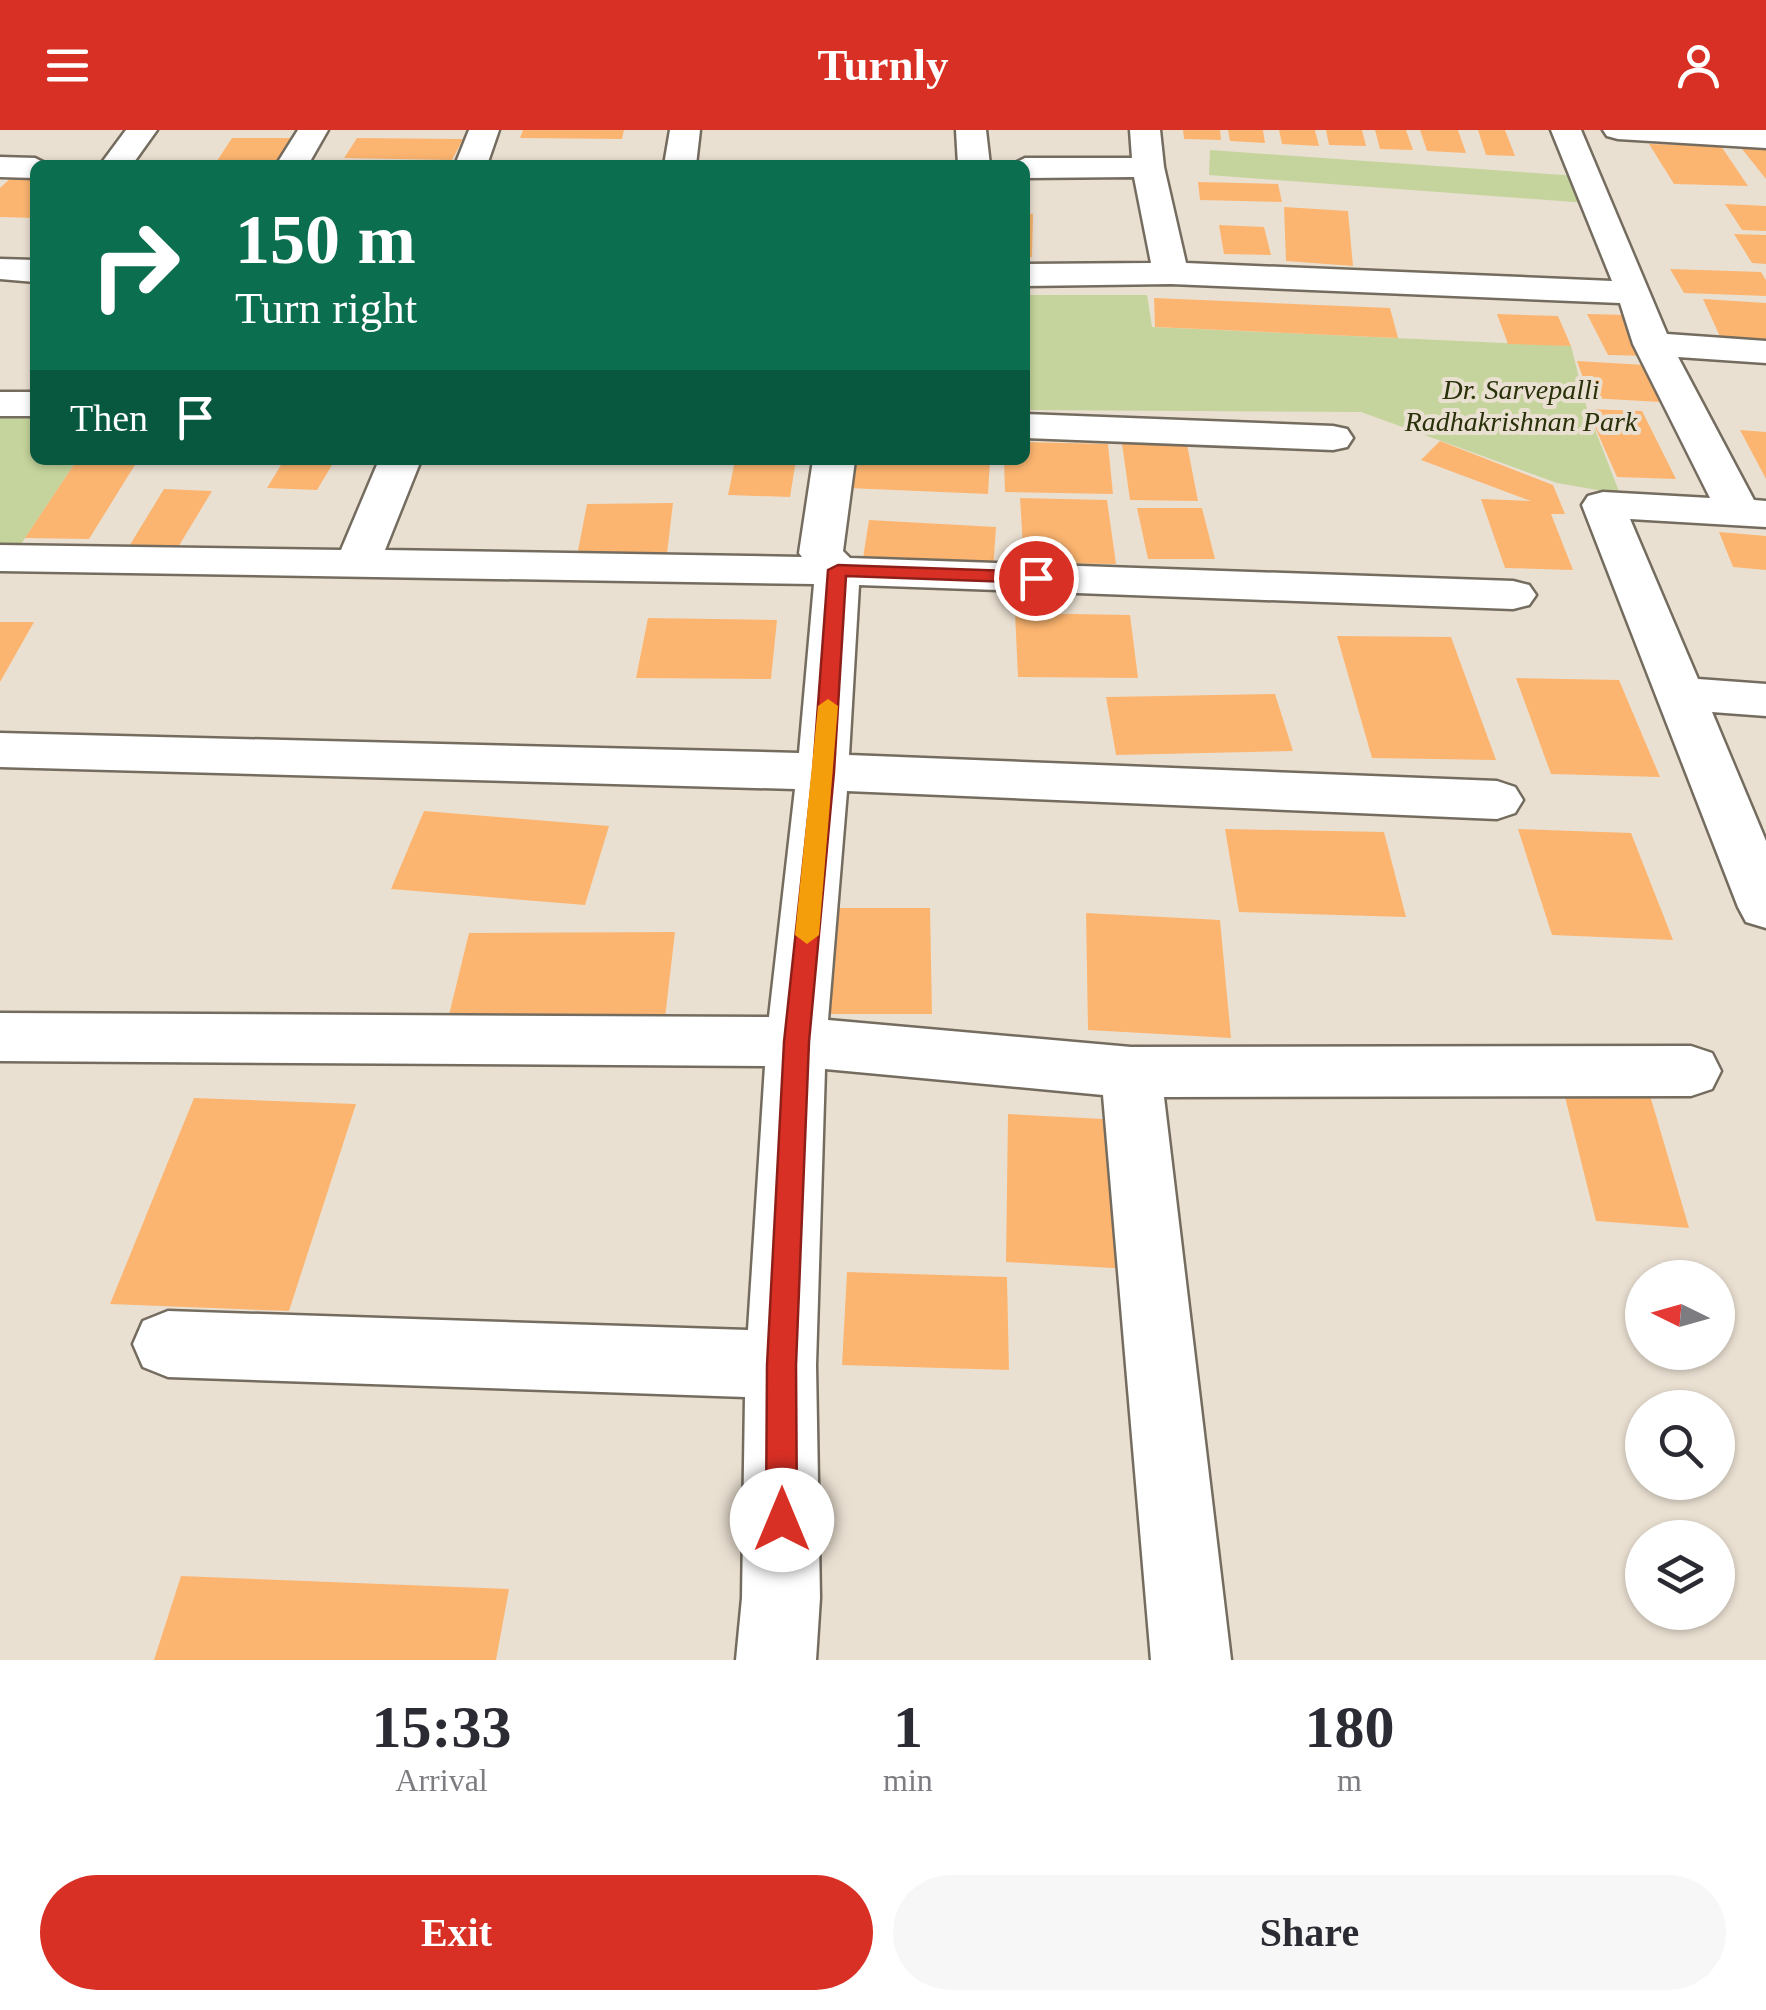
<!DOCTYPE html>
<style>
body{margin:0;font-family:"Times New Roman",serif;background:#f7f7f7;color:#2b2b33;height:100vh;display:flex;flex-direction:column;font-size:38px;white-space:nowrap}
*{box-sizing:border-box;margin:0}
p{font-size:32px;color:#7c7c81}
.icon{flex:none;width:55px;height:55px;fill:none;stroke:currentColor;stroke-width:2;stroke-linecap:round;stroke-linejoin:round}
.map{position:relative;height:1530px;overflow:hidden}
.sheet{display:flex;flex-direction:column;background:#fff;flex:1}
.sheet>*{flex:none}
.hud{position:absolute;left:30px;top:30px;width:1000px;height:305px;border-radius:15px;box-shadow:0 2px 8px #0004;background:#0b6e4f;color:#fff;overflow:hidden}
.needle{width:65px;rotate:275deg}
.tools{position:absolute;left:1625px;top:1130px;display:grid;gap:20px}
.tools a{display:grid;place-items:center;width:110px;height:110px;border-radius:50%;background:#fff;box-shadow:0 2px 8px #0004;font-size:50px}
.pin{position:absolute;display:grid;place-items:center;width:85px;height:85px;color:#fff;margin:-42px;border:5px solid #fff;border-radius:50%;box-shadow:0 2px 10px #0007}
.me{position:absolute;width:110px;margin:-55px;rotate:0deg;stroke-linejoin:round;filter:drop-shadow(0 0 8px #0008)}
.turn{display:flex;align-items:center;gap:35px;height:210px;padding:0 40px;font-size:45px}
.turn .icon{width:130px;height:130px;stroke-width:2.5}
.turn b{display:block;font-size:70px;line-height:85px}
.then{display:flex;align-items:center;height:95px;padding:0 40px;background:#0003;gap:20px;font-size:38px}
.eta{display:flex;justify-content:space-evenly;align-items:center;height:170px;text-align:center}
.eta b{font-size:60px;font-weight:800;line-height:70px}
.button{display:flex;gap:20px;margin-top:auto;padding:20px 40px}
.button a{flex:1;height:115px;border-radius:60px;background:#d93025;color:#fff;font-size:40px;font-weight:800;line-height:115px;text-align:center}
.button a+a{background:#f7f7f7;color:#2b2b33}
header{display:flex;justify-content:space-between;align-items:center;height:130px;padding:0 40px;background:#d93025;color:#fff;font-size:45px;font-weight:800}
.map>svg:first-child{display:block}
.green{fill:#c5d49c}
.building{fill:#fcb570}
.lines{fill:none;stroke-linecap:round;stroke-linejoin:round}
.minor-casing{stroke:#746c5f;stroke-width:5}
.minor{fill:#fff;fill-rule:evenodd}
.route{fill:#d93025;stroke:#8d1f18;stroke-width:2.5}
.slow{fill:#f59e0b}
.labels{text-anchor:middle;stroke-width:8;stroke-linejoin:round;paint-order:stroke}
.far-park-label{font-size:28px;font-style:italic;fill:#29310a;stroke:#eae0d2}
</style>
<header><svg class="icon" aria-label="menu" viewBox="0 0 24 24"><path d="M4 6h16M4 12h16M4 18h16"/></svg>Turnly<svg class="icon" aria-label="person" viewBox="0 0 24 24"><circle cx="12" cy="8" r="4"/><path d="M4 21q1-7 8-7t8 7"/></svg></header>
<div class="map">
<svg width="1766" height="1530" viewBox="0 0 1766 1530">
<rect width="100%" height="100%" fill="#eae0d2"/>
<g class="green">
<polygon points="1210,20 1578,46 1587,73 1209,45"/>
<polygon points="1025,165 1147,165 1152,197 1571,216 1587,279 1620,364 1557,353 1361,282 1025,280"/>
<polygon points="0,287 35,287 35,330 77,330 17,420 0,419"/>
</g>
<g class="building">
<polygon points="523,0 624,0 622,9 520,8"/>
<polygon points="1183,0 1220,0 1221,10 1184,9"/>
<polygon points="1228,0 1263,0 1265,13 1230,11"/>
<polygon points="1279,0 1315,0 1319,16 1282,14"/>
<polygon points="1326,0 1362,0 1366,16 1329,15"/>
<polygon points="1375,0 1406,0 1413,20 1380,19"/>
<polygon points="1420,0 1458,0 1466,23 1427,21"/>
<polygon points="1478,0 1505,0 1515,26 1486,25"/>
<polygon points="232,8 293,8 279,31 217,31"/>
<polygon points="357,8 463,9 452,30 344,28"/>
<polygon points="1649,14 1721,16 1748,56 1674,54"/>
<polygon points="1742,19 1766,19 1766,49"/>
<polygon points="13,46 35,47 35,88 0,87 0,58"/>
<polygon points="1198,52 1278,54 1282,72 1200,70"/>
<polygon points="1725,74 1766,76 1766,101 1742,100"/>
<polygon points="1284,77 1348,81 1353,136 1286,131"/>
<polygon points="1025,83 1033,84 1032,127 1025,127"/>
<polygon points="1219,95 1264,97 1271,125 1224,124"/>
<polygon points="1734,104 1766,105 1766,134 1752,133"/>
<polygon points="1670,139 1761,142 1766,150 1766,166 1684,163"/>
<polygon points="1154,168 1390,178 1398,208 1155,197"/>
<polygon points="1703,169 1766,173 1766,214 1722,211"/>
<polygon points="1497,184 1558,186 1571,216 1508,214"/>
<polygon points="1587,184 1628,185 1650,226 1608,225"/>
<polygon points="1577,231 1645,235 1660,272 1590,268"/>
<polygon points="1587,279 1642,281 1676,349 1617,347"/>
<polygon points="1740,300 1766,302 1766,349"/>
<polygon points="1440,311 1553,355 1565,384 1551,384 1573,440 1505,438 1481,369 1531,371 1421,330"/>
<polygon points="1025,312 1108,314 1113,364 1005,362 1004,330 1025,330"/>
<polygon points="1122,314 1187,314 1198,371 1130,370"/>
<polygon points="77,330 138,330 89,409 25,408"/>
<polygon points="284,330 335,330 317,360 267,358"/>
<polygon points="735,330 796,330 790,367 728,365"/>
<polygon points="853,330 990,330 988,364 848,358"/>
<polygon points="164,359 212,361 177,419 128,418"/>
<polygon points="1020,368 1107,370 1116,434 1024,433"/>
<polygon points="673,373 667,424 577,426 587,374"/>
<polygon points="1137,378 1202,378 1215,429 1148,429"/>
<polygon points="869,390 996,397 993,441 862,434"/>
<polygon points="1719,402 1766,406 1766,440 1733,437"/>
<polygon points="1015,483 1130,485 1138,548 1018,547"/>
<polygon points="648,488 777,490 771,549 636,548"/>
<polygon points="0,492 34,492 0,552"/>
<polygon points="1337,506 1451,507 1496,630 1372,628"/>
<polygon points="1516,548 1619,550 1660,647 1551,644"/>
<polygon points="1275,564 1293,621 1116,625 1106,567"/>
<polygon points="424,681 609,696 585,775 391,759"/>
<polygon points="1225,699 1384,702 1406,787 1239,782"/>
<polygon points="1518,699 1631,703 1673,810 1552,805"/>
<polygon points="829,778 930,778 932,884 825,884"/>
<polygon points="1086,783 1220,790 1231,908 1088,900"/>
<polygon points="675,802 665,888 448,889 469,803"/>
<polygon points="1562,955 1649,962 1689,1098 1596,1091"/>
<polygon points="194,968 356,974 289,1181 110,1174"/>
<polygon points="1008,984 1122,990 1130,1139 1006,1132"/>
<polygon points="847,1142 1007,1147 1009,1240 842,1235"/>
<polygon points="181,1446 509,1459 496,1530 154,1530"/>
</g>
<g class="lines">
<g class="minor-casing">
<g id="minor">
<polygon points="126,0 157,0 132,35 100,35"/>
<polygon points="298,0 328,0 308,35 276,35"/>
<polygon points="469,0 499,0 487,35 455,35"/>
<polygon points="670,0 700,0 696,35 664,35"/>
<polygon points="956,0 986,0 990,35 958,35"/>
<polygon points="1130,0 1160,0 1164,37 1186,133 1612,151 1551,0 1581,0 1667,204 1766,211 1766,233 1678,227 1754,370 1766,371 1766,397 1630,389 1698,549 1766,554 1766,586 1712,582 1766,711 1766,798 1746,792 1738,777 1582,375 1588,366 1603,362 1710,368 1633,214 1620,173 1171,154 1025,156 1025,134 1151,133 1134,47 1025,48 1025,35 1011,35 1025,28 1132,28"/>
<polygon points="1603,0 1766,0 1766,18 1618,9 1607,6"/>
<polygon points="0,27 35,28 49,35 35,35 35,48 0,47"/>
<polygon points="0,129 35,130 35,152 0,149"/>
<rect x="0" y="262" width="35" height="24"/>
<polygon points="1025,284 1333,296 1347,299 1353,308 1347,317 1333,320 1025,308"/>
<polygon points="379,330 421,330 385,420 802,427 799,423 813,330 855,330 843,421 850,428 1513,451 1529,455 1536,465 1529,475 1513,479 859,455 849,625 1497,651 1515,657 1523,670 1515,683 1497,689 847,661 828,890 1131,917 1691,916 1712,923 1721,941 1712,959 1691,966 1164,967 1231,1530 1151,1530 1103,965 825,939 816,1235 820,1468 816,1530 736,1530 742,1468 745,1267 168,1247 143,1237 133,1214 143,1191 168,1181 748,1200 765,936 0,931 0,883 769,887 795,659 0,637 0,603 799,623 814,454 0,441 0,415 341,420"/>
</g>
</g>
<use href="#minor" class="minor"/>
</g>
<polygon class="route" points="838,435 1036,442 1046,448 1036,453 846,446 834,642 809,912 796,1235 797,1390 792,1401 782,1406 771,1401 766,1390 767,1235 784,912 813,642 828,440"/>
<polygon class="slow" points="828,569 838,576 819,805 807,814 795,805 818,576"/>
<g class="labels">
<g class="far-park-label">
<text x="1521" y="269">Dr. Sarvepalli<tspan x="1521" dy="32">Radhakrishnan Park</tspan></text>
</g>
</g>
</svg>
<div class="tools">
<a><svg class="needle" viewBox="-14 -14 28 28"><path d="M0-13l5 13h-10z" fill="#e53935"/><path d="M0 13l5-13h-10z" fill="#7c7c81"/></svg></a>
<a><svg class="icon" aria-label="search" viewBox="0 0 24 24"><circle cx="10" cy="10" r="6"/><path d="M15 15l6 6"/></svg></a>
<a><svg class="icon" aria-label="layers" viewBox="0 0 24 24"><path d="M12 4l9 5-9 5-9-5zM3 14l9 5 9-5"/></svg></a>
</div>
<div class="pin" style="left:1036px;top:448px;background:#d93025"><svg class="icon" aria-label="arrive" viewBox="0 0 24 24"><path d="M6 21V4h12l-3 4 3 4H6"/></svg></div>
<svg class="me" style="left:782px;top:1390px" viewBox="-20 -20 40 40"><circle r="19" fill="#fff"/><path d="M0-13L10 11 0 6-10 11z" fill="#d93025"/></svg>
<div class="hud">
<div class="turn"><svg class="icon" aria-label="right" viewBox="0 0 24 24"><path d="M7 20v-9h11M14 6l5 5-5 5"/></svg><div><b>150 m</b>Turn right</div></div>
<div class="then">Then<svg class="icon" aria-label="arrive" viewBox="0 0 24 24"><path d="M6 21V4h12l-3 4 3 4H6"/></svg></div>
</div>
</div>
<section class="sheet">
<div class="eta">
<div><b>15:33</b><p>Arrival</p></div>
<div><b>1</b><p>min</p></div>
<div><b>180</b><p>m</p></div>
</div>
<div class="button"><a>Exit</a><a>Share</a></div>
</section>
